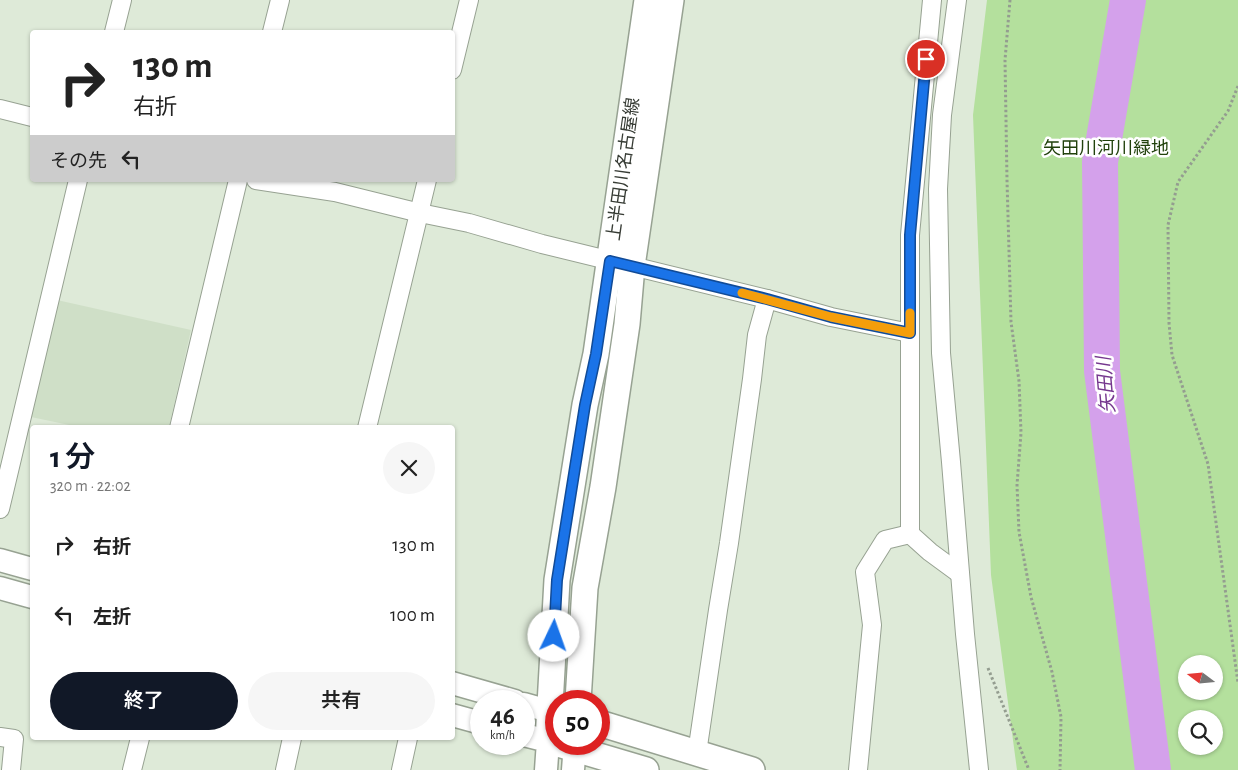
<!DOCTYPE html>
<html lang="ja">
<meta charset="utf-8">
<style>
body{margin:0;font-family:"Alegreya Sans","Noto Sans JP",sans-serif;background:#f6f6f6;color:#222;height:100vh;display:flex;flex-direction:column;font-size:19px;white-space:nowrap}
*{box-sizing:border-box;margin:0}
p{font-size:16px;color:#767676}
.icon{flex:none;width:28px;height:28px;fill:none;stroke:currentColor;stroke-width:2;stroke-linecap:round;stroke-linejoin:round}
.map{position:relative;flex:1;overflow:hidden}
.sheet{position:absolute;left:30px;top:425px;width:425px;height:315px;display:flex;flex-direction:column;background:#fff;border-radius:5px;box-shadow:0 1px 4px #0004}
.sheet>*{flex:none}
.banner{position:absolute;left:30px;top:30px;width:425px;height:152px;border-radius:5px;box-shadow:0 1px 4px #0004;background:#fff;color:#222;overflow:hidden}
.needle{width:32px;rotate:286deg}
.tools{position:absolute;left:1178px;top:655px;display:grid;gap:10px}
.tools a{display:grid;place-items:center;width:45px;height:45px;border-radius:50%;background:#fff;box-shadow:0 1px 4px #0004;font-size:25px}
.speed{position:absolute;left:470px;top:690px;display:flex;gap:10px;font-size:25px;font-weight:700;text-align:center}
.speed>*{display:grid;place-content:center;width:65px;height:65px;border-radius:50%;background:#fff;box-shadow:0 1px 4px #0004;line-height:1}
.speed small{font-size:12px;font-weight:400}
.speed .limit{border:8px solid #d22;background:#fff;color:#111}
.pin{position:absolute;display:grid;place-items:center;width:42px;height:42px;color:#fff;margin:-21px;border:2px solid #fff;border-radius:50%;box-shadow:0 1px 5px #0007}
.me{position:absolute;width:55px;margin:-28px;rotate:3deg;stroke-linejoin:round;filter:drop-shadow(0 0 4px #0008)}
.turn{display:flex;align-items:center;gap:18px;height:105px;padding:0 20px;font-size:22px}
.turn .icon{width:65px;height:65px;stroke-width:2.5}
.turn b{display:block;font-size:35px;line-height:42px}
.then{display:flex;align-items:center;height:48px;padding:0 20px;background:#0003;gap:10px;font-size:19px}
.round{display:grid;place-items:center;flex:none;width:52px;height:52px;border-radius:26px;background:#f6f6f6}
.overview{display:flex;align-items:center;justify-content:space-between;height:85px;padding:0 20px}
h1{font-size:30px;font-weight:600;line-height:38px;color:#111827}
.cta{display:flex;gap:10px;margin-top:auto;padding:10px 20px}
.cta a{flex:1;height:58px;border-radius:30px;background:#111827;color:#fff;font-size:20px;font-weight:600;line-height:58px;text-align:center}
.cta a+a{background:#f6f6f6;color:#222}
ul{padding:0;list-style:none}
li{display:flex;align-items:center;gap:15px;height:70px;padding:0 20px}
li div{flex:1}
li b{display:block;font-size:19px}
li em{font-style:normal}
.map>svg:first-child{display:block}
.built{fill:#cfdfc7}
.green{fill:#b4e09d;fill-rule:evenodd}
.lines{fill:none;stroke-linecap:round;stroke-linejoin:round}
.river{stroke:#d4a1eb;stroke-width:36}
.minor-casing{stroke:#97a292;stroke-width:20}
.tertiary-casing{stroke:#97a292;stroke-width:25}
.secondary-casing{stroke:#97a292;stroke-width:28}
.path{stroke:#949d90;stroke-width:3;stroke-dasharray:2.5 2.5;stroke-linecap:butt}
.minor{stroke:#fff;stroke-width:18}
.tertiary{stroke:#fff;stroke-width:22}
.secondary{stroke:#fff;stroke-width:25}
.route-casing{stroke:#114b97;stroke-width:12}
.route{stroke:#1a73e8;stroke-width:9}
.slow{stroke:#f59e0b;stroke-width:9}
.labels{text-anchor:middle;stroke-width:5;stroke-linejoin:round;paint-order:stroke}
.park-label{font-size:18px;fill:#21410c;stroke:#fff}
.street-label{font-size:18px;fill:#373c35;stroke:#fff}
.water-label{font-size:19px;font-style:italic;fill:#75378e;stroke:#fff}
</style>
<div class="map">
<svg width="1238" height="770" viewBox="0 0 1238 770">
<rect width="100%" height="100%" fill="#deead8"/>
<polygon class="built" points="57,300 191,330 169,427 79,427 31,417"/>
<path class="green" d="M 987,0 L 1238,0 L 1238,770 L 1017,770 L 991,575 L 973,115 ZM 1186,664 L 1214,664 L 1214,691 L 1186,691 ZM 1186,719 L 1214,719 L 1214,746 L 1186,746 Z"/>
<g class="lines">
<polyline class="river" points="1128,0 1100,162 1102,371 1153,770"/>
<g class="minor-casing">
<g id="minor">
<polyline points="932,0 910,235 910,534 930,552 960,574"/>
<polyline points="957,0 942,115 938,189 941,353 951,462 965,634 979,770"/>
<polyline points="114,32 122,0"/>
<polyline points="272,32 280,0"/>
<polyline points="452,70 469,0"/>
<polyline points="0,109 32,117"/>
<polyline points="256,180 335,192 420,213 469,223 542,244 767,299 831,317 910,333"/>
<polyline points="179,428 238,180"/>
<polyline points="367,428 427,180"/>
<polyline points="0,509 78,180"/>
<polyline points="0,737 14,739 11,770"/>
<polyline points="697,753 718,610 729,543 752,379 757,335 767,299"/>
<polyline points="132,770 140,738"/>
<polyline points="285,770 292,738"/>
<polyline points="401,770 408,738"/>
<polyline points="858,770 872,625 865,572 885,540 910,534"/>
</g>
</g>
<g class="tertiary-casing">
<g id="tertiary">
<polyline points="0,560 32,569"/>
<polyline points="0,588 32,597"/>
<polyline points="452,683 515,701"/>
<polyline points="524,704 556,713"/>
<polyline points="452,715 481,723"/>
<polyline points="524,735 548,741 546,770"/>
<polyline points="573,770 575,744"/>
</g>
</g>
<g class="secondary-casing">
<g id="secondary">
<polyline points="578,701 585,588 603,487 627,324 632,266 671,0"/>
<polyline points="599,723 752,770"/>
<polyline points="646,770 548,741 557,580 585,405 596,354 647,0"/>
</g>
</g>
<g class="path">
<polyline points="1010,0 1005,60 1007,180 1011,322 1019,381 1021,433 1017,485 1019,532 1031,597 1052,672 1061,717 1060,770"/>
<polyline points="1238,86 1228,111 1178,182 1168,225 1169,323 1172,355 1208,464 1238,683"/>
<polyline points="988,668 1029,770"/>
</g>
<use href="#minor" class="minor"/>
<use href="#tertiary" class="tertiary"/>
<use href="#secondary" class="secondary"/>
</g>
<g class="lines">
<g class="route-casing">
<polyline id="route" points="554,636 557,580 585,405 596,354 610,261 767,299 831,317 910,333 910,235 926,59"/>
</g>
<use href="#route" class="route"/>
<polyline class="slow" points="742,293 831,317 910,333 910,313"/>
</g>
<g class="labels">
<g class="park-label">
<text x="1106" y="154">矢田川河川緑地</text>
</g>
<g class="street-label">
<text transform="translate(623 169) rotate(-82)" y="6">上半田川名古屋線</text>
</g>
<g class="water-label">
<text transform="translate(1105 385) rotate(-95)" y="7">矢田川</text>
</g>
</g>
</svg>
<div class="tools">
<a><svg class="needle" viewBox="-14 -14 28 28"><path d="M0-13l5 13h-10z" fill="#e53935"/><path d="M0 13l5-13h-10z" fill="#767676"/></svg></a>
<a><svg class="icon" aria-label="search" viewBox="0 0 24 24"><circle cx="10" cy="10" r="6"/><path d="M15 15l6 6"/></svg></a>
</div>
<div class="speed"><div>46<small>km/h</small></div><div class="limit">50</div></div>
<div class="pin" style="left:926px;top:59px;background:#d93025"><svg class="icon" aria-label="arrive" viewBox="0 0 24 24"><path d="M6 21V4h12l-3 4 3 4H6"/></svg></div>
<svg class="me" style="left:554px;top:636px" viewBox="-20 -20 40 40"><circle r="19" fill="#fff"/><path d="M0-13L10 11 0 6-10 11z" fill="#1a73e8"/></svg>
<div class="banner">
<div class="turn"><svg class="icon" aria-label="right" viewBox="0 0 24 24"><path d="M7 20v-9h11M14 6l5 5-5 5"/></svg><div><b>130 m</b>右折</div></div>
<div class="then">その先<svg class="icon" aria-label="left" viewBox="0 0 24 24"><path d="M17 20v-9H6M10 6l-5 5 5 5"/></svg></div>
</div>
<section class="sheet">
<div class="overview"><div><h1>1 分</h1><p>320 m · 22:02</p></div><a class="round"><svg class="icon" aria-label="close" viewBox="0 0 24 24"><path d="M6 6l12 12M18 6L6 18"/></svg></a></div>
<ul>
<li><svg class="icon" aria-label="right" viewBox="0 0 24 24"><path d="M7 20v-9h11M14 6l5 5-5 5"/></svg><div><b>右折</b></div><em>130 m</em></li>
<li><svg class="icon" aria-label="left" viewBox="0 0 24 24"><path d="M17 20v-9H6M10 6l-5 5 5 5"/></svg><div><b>左折</b></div><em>100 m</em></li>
</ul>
<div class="cta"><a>終了</a><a>共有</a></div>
</section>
</div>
